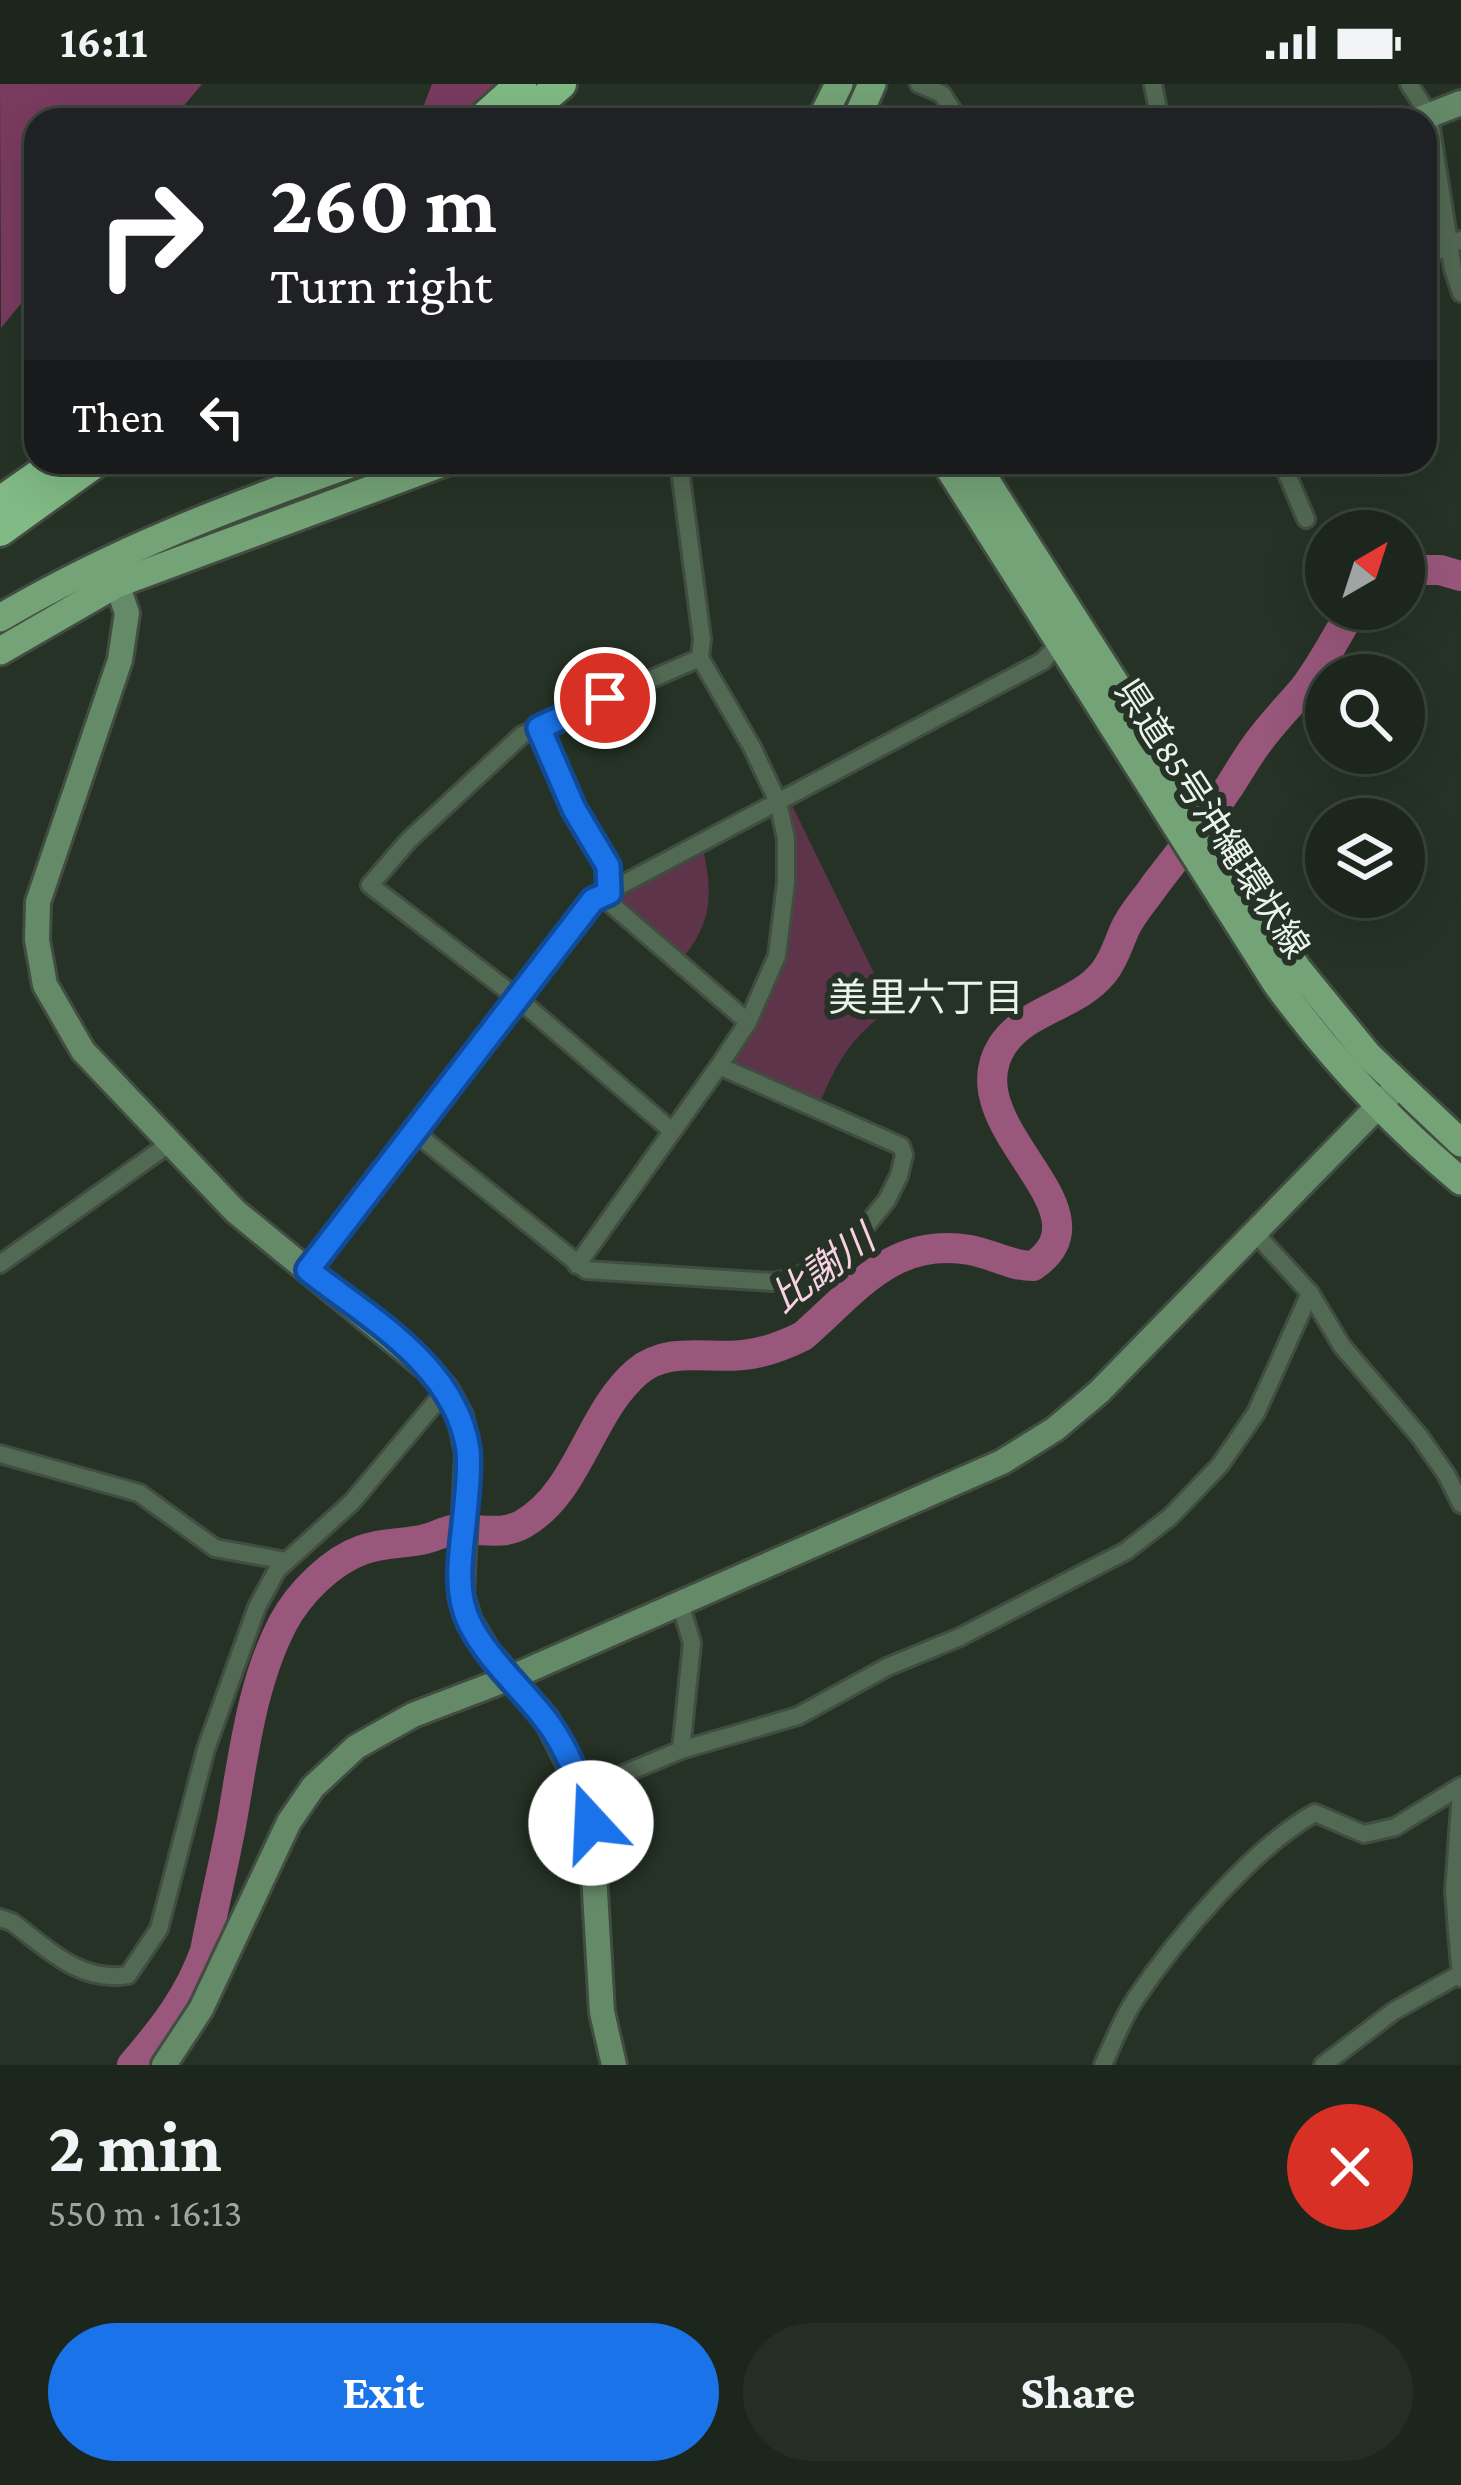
<!DOCTYPE html>
<meta charset="utf-8">
<style>
body{margin:0;font-family:"Crimson Pro","Noto Sans JP",serif;background:#252e25;color:#f1f3f6;height:100vh;display:flex;flex-direction:column;font-size:45px;white-space:nowrap}
*{box-sizing:border-box;margin:0}
p{font-size:39px;color:#a0a5a3}
.icon{flex:none;width:66px;height:66px;fill:none;stroke:currentColor;stroke-width:2;stroke-linecap:round;stroke-linejoin:round}
.map{position:relative;height:1981px;overflow:hidden}
.drawer{display:flex;flex-direction:column;background:#1c261c;flex:1}
.drawer>*{flex:none}
.banner{position:absolute;left:24px;top:24px;width:1413px;height:366px;border-radius:36px;box-shadow:0 12px 48px #0002,0 0 0 3px #3a433b;background:#202124;color:#fff;overflow:hidden}
.needle{width:78px;rotate:39deg}
.controls{position:absolute;left:1305px;top:426px;display:grid;gap:24px}
.controls a{display:grid;place-items:center;width:120px;height:120px;border-radius:50%;background:#1c261c;box-shadow:0 12px 48px #0002,0 0 0 3px #3a433b;font-size:60px}
.pin{position:absolute;display:grid;place-items:center;width:102px;height:102px;color:#fff;margin:-51px;border:6px solid #fff;border-radius:50%;box-shadow:0 3px 12px #0007}
.me{position:absolute;width:132px;margin:-66px;rotate:340deg;stroke-linejoin:round;filter:drop-shadow(0 0 9px #0008)}
.turn{display:flex;align-items:center;gap:42px;height:252px;padding:0 48px;font-size:54px}
.turn .icon{width:156px;height:156px;stroke-width:2.5}
.turn b{display:block;font-size:84px;line-height:102px}
.then{display:flex;align-items:center;height:114px;padding:0 48px;background:#0003;gap:24px;font-size:45px}
.round{display:grid;place-items:center;flex:none;width:126px;height:126px;border-radius:63px;background:#252e25}
.summary{display:flex;align-items:center;justify-content:space-between;height:204px;padding:0 48px}
h1{font-size:72px;font-weight:700;line-height:90px}
.cta{display:flex;gap:24px;margin-top:auto;padding:24px 48px}
.cta a{flex:1;height:138px;border-radius:72px;background:#1a73e8;color:#fff;font-size:48px;font-weight:700;line-height:138px;text-align:center}
.cta a+a{background:#252e25;color:#f1f3f6}
.status{display:flex;justify-content:space-between;align-items:center;height:84px;padding:0 60px;background:#1c261c;direction:ltr}
.status svg{height:33px;fill:currentColor}
.map>svg:first-child{display:block}
.green{fill:#5e344b}
.forest{fill:#793b5e}
.lines{fill:none;stroke-linecap:round;stroke-linejoin:round}
.river{stroke:#98577b;stroke-width:30}
.street-casing{stroke:#414d41;stroke-width:22}
.secondary-casing{stroke:#414d41;stroke-width:30}
.primary-casing{stroke:#414d41;stroke-width:33}
.highway-casing{stroke:#414d41;stroke-width:36}
.street{stroke:#526953;stroke-width:16}
.secondary{stroke:#658a68;stroke-width:24}
.primary{stroke:#74a377;stroke-width:27}
.highway{stroke:#81ba85;stroke-width:30}
.route-casing{stroke:#114b97;stroke-width:30}
.route{stroke:#1a73e8;stroke-width:21}
.labels{text-anchor:middle;stroke-width:12;stroke-linejoin:round;paint-order:stroke}
.street-label{font-size:36px;fill:#ebf3eb;stroke:#253225}
.neighbourhood-label{font-size:39px;fill:#ebf3eb;stroke:#253225}
.water-label{font-size:39px;font-style:italic;fill:#f9d1e5;stroke:#253225}
</style>
<div class="status"><b>16:11</b><svg viewBox="0 0 49 12"><path d="M0 12V9h3v3zM5 12V6h3v6zM10 12V3h3v9zM15 12V0h3v12zM26 1h20v11H26zM47 4h2v5h-2z"/></svg></div>
<div class="map">
<svg width="1461" height="1981" viewBox="0 0 1461 1981">
<rect width="100%" height="100%" fill="#253225"/>
<g class="green">
<path d="M 788,713 L 891,924 C 851,953 836,979 818,1024 L 719,982 L 765,903 Z"/>
<path d="M 702,759 C 713,812 714,837 678,880 L 609,809 Z"/>
</g>
<g class="forest">
<polygon points="0,0 202,0 172,36 36,36 36,201 1,244"/>
<polygon points="432,0 499,0 457,36 418,36"/>
</g>
<g class="lines">
<g class="river">
<polyline points="1404,486 1440,486 1461,492"/>
<path d="M 132,1981 C 163,1945 189,1912 205,1867 C 213,1825 223,1784 231,1742 C 243,1675 251,1600 283,1539 C 299,1509 331,1477 362,1466 C 383,1458 405,1460 425,1455 C 434,1453 443,1448 452,1446 C 476,1443 500,1453 523,1440 C 579,1408 589,1329 637,1288 C 667,1262 707,1275 743,1271 C 765,1269 783,1262 803,1252 C 856,1206 892,1153 970,1166 C 992,1170 1010,1182 1033,1182 C 1117,1125 951,1043 1002,962 C 1027,924 1076,923 1104,888 C 1114,875 1118,861 1124,847 C 1131,830 1145,816 1155,801 C 1179,769 1205,739 1227,706 C 1239,688 1249,669 1263,652 C 1276,635 1291,620 1305,603 C 1323,579 1337,551 1353,525"/>
</g>
<g class="street-casing">
<g id="street">
<polyline points="919,0 942,10 959,36"/>
<polyline points="1153,0 1160,36"/>
<polyline points="1409,0 1429,31 1453,185 1461,209"/>
<polyline points="1425,173 1461,156"/>
<polyline points="1287,378 1287,390 1306,435"/>
<polyline points="539,644 574,725 608,781 612,821 748,938"/>
<polyline points="413,1047 586,1186 772,1198 794,1194 816,1183 858,1152 887,1116 899,1092 904,1071 901,1062 719,982"/>
<polyline points="672,1047 516,913 370,801 409,756 522,651 700,574"/>
<polyline points="1254,1148 1310,1209 1342,1262 1420,1353 1446,1390 1461,1420"/>
<polyline points="0,1180 169,1060"/>
<polyline points="577,1181 719,982 748,938 777,872 786,799 786,754 778,718 752,663 700,574 702,555 679,378"/>
<polyline points="308,1186 593,816 1043,577 1063,555"/>
<polyline points="0,1370 139,1409 215,1464 286,1477"/>
<polyline points="680,1519 692,1559 681,1666"/>
<polyline points="583,1707 681,1666 798,1632 887,1583 960,1553 1126,1467 1170,1433 1220,1381 1256,1329 1310,1209"/>
<polyline points="1461,1707 1454,1808 1461,1894"/>
<path d="M 0,1834 L 12,1838 C 48,1865 80,1899 128,1891 L 159,1845 L 206,1665 L 257,1523 L 277,1486 L 352,1418 L 446,1306"/>
<path d="M 1103,1981 C 1113,1959 1122,1935 1136,1914 C 1176,1855 1253,1763 1315,1729 L 1364,1750 L 1395,1743 L 1461,1702"/>
<polyline points="1323,1981 1394,1927 1460,1890"/>
</g>
</g>
<g class="secondary-casing">
<g id="secondary">
<polyline points="1417,36 1461,19"/>
<polyline points="111,483 127,529 120,576 38,818 37,856 45,901 83,967 235,1127 428,1285 446,1306 460,1332 468,1369 461,1511 469,1537 487,1567 547,1636 583,1707 591,1739 602,1928 614,1981"/>
<polyline points="164,1981 201,1925 289,1738 313,1703 356,1663 413,1631 510,1594 1002,1378 1055,1345 1099,1308 1393,1007"/>
</g>
</g>
<g class="primary-casing">
<g id="primary">
<polyline points="821,36 839,0"/>
<polyline points="856,36 872,0"/>
<path d="M 945,378 L 1276,899 C 1330,973 1391,1039 1461,1097"/>
<polyline points="974,378 1297,884 1368,971 1461,1059"/>
<path d="M 0,534 C 113,467 232,422 356,378"/>
<polyline points="0,567 116,500 445,378"/>
</g>
</g>
<g class="highway-casing">
<g id="highway">
<polyline points="481,36 521,0"/>
<polyline points="519,36 561,0"/>
<polyline points="0,418 57,378"/>
<polyline points="0,447 96,378"/>
</g>
</g>
<use href="#street" class="street"/>
<use href="#secondary" class="secondary"/>
<use href="#primary" class="primary"/>
<use href="#highway" class="highway"/>
</g>
<g class="lines">
<g class="route-casing">
<path id="route" d="M 591,1739 C 582,1703 566,1660 542,1631 C 518,1601 486,1573 469,1538 C 453,1504 462,1465 465,1430 C 467,1409 470,1386 468,1366 C 456,1282 369,1234 308,1186 L 593,816 L 609,809 L 608,782 L 574,725 L 539,644 L 605,614"/>
</g>
<use href="#route" class="route"/>
</g>
<g class="labels">
<g class="street-label">
<text transform="translate(1213 734) rotate(57)" y="13">県道85号沖縄環状線</text>
</g>
<g class="neighbourhood-label">
<text x="926" y="927">美里六丁目</text>
</g>
<g class="water-label">
<text transform="translate(822 1184) rotate(-36)" y="14">比謝川</text>
</g>
</g>
</svg>
<div class="controls">
<a><svg class="needle" viewBox="-14 -14 28 28"><path d="M0-13l5 13h-10z" fill="#e53935"/><path d="M0 13l5-13h-10z" fill="#a0a5a3"/></svg></a>
<a><svg class="icon" aria-label="search" viewBox="0 0 24 24"><circle cx="10" cy="10" r="6"/><path d="M15 15l6 6"/></svg></a>
<a><svg class="icon" aria-label="layers" viewBox="0 0 24 24"><path d="M12 4l9 5-9 5-9-5zM3 14l9 5 9-5"/></svg></a>
</div>
<div class="pin" style="left:605px;top:614px;background:#d93025"><svg class="icon" aria-label="arrive" viewBox="0 0 24 24"><path d="M6 21V4h12l-3 4 3 4H6"/></svg></div>
<svg class="me" style="left:591px;top:1739px" viewBox="-20 -20 40 40"><circle r="19" fill="#fff"/><path d="M0-13L10 11 0 6-10 11z" fill="#1a73e8"/></svg>
<div class="banner">
<div class="turn"><svg class="icon" aria-label="right" viewBox="0 0 24 24"><path d="M7 20v-9h11M14 6l5 5-5 5"/></svg><div><b>260 m</b>Turn right</div></div>
<div class="then">Then<svg class="icon" aria-label="left" viewBox="0 0 24 24"><path d="M17 20v-9H6M10 6l-5 5 5 5"/></svg></div>
</div>
</div>
<section class="drawer">
<div class="summary"><div><h1>2 min</h1><p>550 m · 16:13</p></div><a class="round" style="background:#d93025;color:#fff"><svg class="icon" aria-label="close" viewBox="0 0 24 24"><path d="M6 6l12 12M18 6L6 18"/></svg></a></div>
<div class="cta"><a>Exit</a><a>Share</a></div>
</section>
